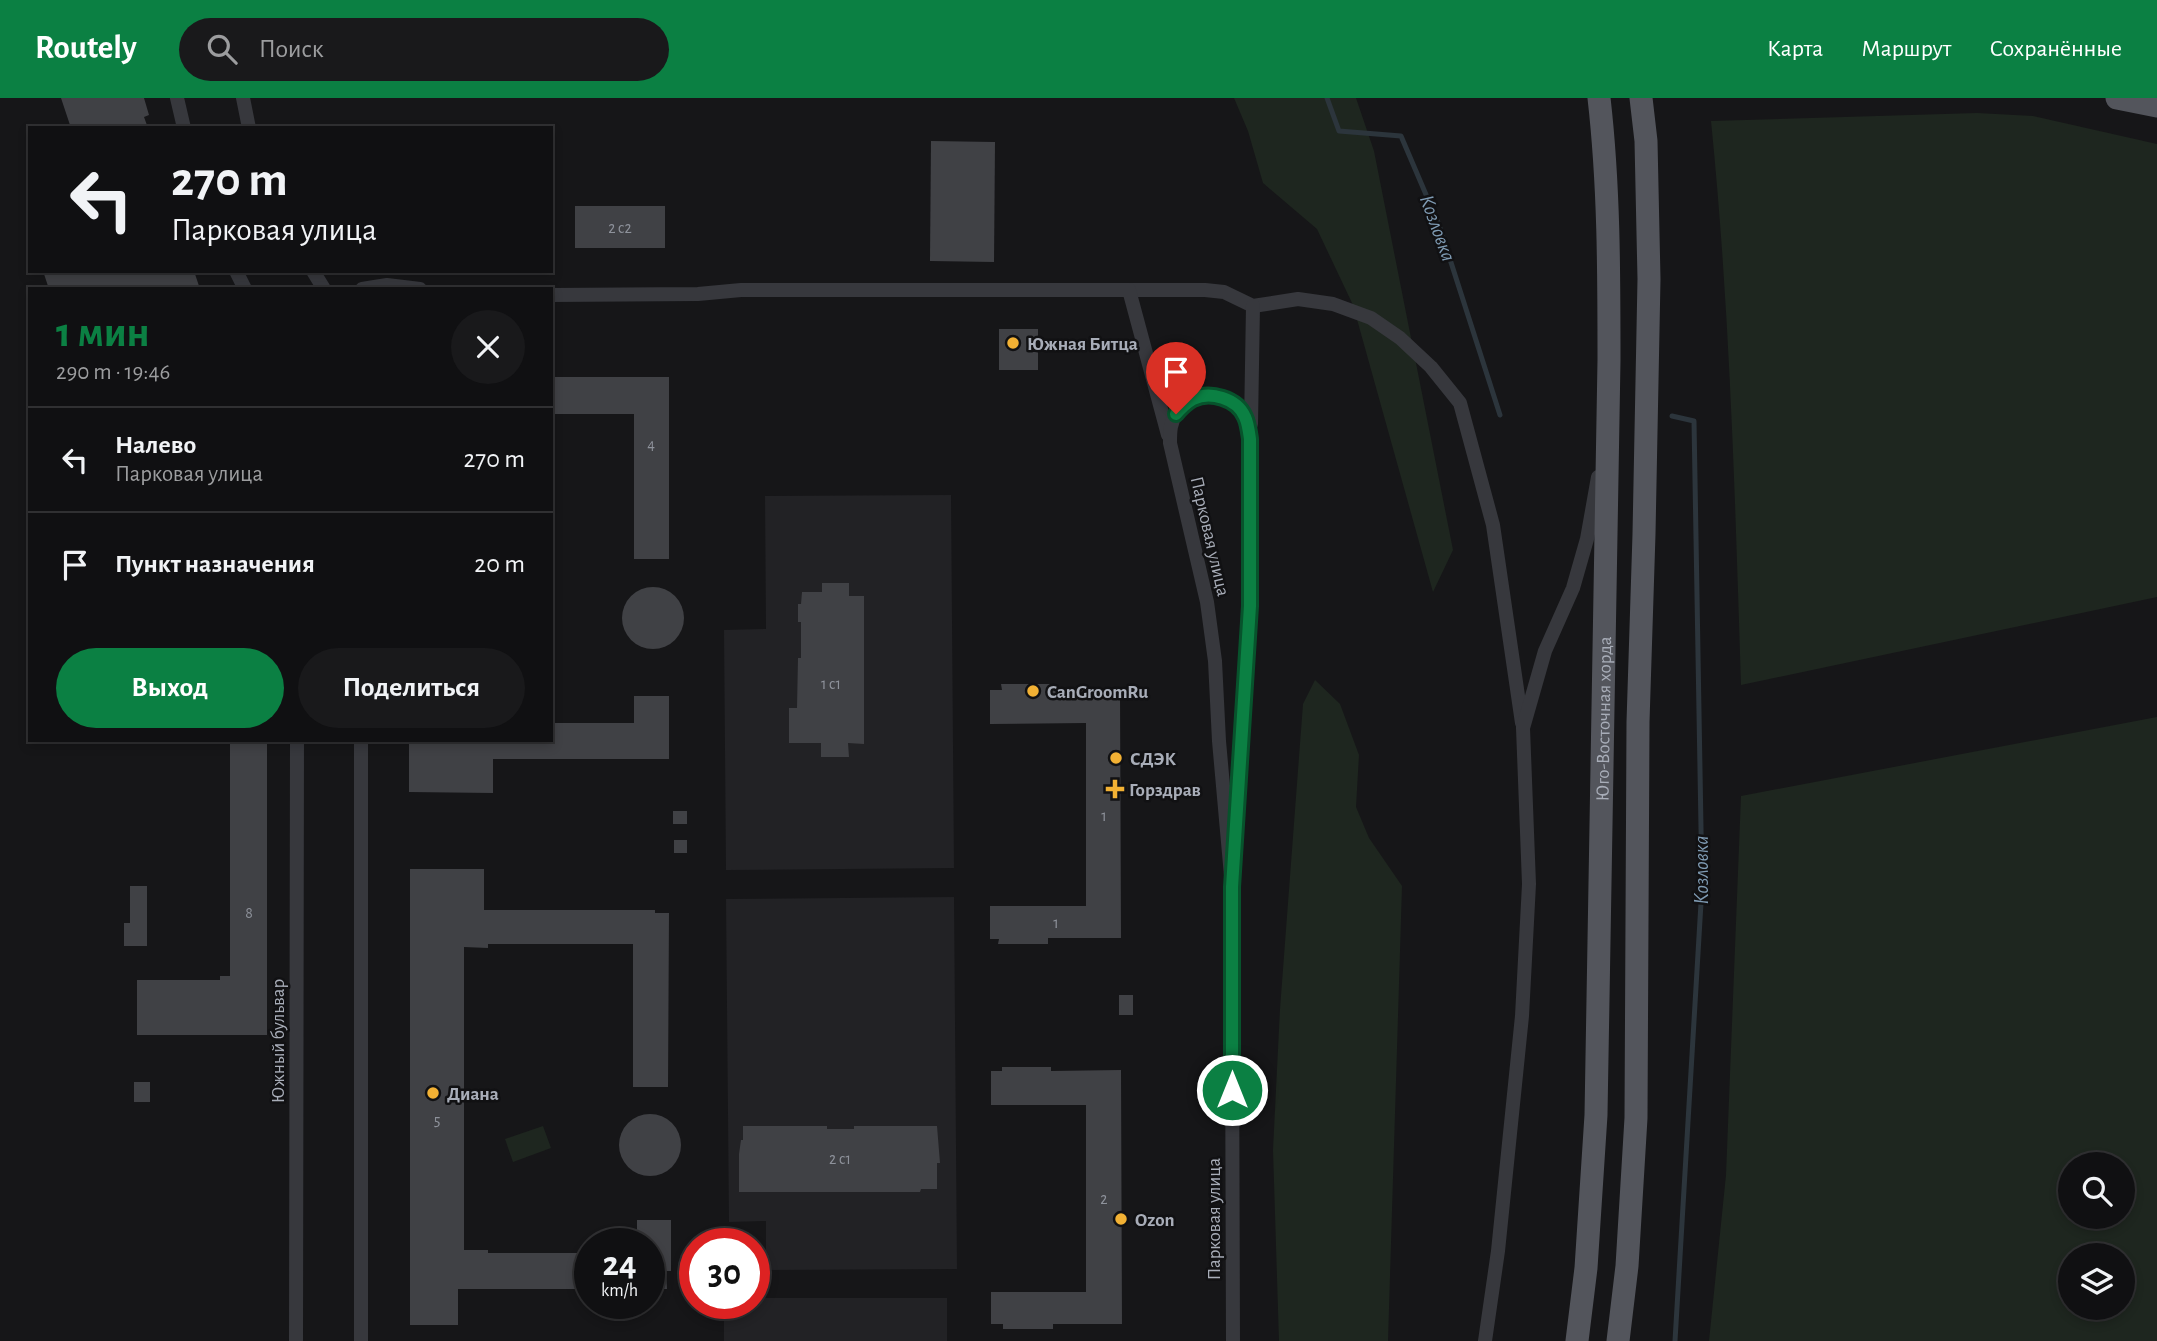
<!DOCTYPE html>
<html lang="ru">
<meta charset="utf-8">
<style>
body{margin:0;font-family:"Alegreya Sans",sans-serif;background:#19191b;color:#f1f3f6;height:100vh;display:flex;flex-direction:column;font-size:26px;white-space:nowrap}
*{box-sizing:border-box;margin:0}
p{font-size:23px;color:#9c9d9f}
.icon{flex:none;width:38px;height:38px;fill:none;stroke:currentColor;stroke-width:2;stroke-linecap:round;stroke-linejoin:round}
.map{position:relative;flex:1;overflow:hidden}
.drawer{position:absolute;left:28px;top:189px;width:525px;height:455px;display:flex;flex-direction:column;background:#101012;border-radius:0px;box-shadow:0 4px 10px #0003,0 0 0 2px #303032}
.drawer>*{flex:none}
.banner{position:absolute;left:28px;top:28px;width:525px;height:147px;border-radius:0px;box-shadow:0 4px 10px #0003,0 0 0 2px #303032;background:#101012;color:#f1f3f6;overflow:hidden}
.tools{position:absolute;left:2058px;top:1054px;display:grid;gap:14px}
.tools a{display:grid;place-items:center;width:77px;height:77px;border-radius:50%;background:#101012;box-shadow:0 4px 10px #0003,0 0 0 2px #303032;font-size:35px}
.speed{position:absolute;left:574px;top:1130px;display:flex;gap:14px;font-size:35px;font-weight:700;text-align:center}
.speed>*{display:grid;place-content:center;width:91px;height:91px;border-radius:50%;background:#101012;box-shadow:0 4px 10px #0003,0 0 0 2px #303032;line-height:1}
.speed small{font-size:18px;font-weight:400}
.speed .limit{border:10px solid #d22;background:#fff;color:#111}
.pin{position:absolute;display:grid;place-items:center;width:60px;height:60px;color:#fff;margin:-72px -30px;border-radius:50% 50% 50% 0;rotate:-45deg;box-shadow:0 0 7px #0007}
.pin .icon{rotate:45deg}
.me{position:absolute;width:77px;margin:-38px;rotate:0deg;stroke-linejoin:round;filter:drop-shadow(0 0 5px #0008)}
.turn{display:flex;align-items:center;gap:24px;height:147px;padding:0 28px;font-size:32px}
.turn .icon{width:91px;height:91px;stroke-width:2.5}
.turn b{display:block;font-size:49px;line-height:60px}
.round{display:grid;place-items:center;flex:none;width:74px;height:74px;border-radius:37px;background:#19191b}
.head{display:flex;align-items:center;justify-content:space-between;height:119px;padding:0 28px}
h1{font-size:42px;font-weight:700;line-height:52px;color:#0b8043}
.action{display:flex;gap:14px;margin-top:auto;padding:14px 28px}
.action a{flex:1;height:80px;border-radius:42px;background:#0b8043;color:#fff;font-size:28px;font-weight:700;line-height:80px;text-align:center}
.action a+a{background:#19191b;color:#f1f3f6}
ul{padding:0;list-style:none}
li{display:flex;align-items:center;gap:21px;height:105px;padding:0 28px;border-top:2px solid #303032}
li div{flex:1}
li b{display:block;font-size:26px}
li em{font-style:normal}
header{display:flex;align-items:center;gap:42px;box-sizing:border-box;height:98px;padding:0 35px;background:#0b8043;color:#fff}
header strong{font-size:33px}
nav{display:flex;gap:38px;margin-inline-start:auto;font-size:24px}
.search{width:490px;height:63px;background:#19191b;display:flex;align-items:center;gap:18px;box-sizing:border-box;padding:0 24px;border-radius:38px;color:#9c9d9f;font-size:26px}
.map>svg:first-child{display:block}
.built{fill:#222225}
.green{fill:#1e261f;fill-rule:evenodd}
.lines{fill:none;stroke-linecap:round;stroke-linejoin:round}
.stream{stroke:#2c353c;stroke-width:5}
.building{fill:#404145}
.minor{stroke:#37383d;stroke-width:14}
.primary{stroke:#53555c;stroke-width:23}
.route-casing{stroke:#07532c;stroke-width:18}
.route{stroke:#0b8043;stroke-width:12}
.poi-dot{fill:#f2b134;stroke:#111113;stroke-width:2.5}
.labels{text-anchor:middle;stroke-width:5;stroke-linejoin:round;paint-order:stroke}
.number-label{font-size:16px;fill:#8e929b}
.poi-label{font-size:19px;font-weight:bold;fill:#a8adb8;stroke:#111113;text-anchor:start}
.street-label{font-size:19px;fill:#a8adb8;stroke:#111113}
.water-label{font-size:21px;font-style:italic;fill:#7f9bb3;stroke:#111113}
</style>
<header>
<strong>Routely</strong>
<div class="search"><svg class="icon" aria-label="search" viewBox="0 0 24 24"><circle cx="10" cy="10" r="6"/><path d="M15 15l6 6"/></svg>Поиск</div>
<nav><a>Карта</a><a>Маршрут</a><a>Сохранённые</a></nav>
</header>
<div class="map">
<svg width="2157" height="1243" viewBox="0 0 2157 1243">
<rect width="100%" height="100%" fill="#161618"/>
<g class="built">
<polygon points="951,397 954,770 726,772 724,532 766,531 765,398"/>
<polygon points="954,799 957,1171 766,1172 766,1123 729,1124 726,801"/>
<polygon points="754,1200 947,1200 947,1243 724,1243 724,1206 754,1206"/>
</g>
<g class="green">
<polygon points="1234,0 1356,0 1374,53 1453,452 1433,494 1353,207 1317,131 1263,85 1248,33"/>
<path d="M 1977,15 L 2033,18 L 2157,46 L 2157,499 L 1741,587 C 1735,399 1730,211 1711,23 Z"/>
<polygon points="1315,582 1340,606 1359,657 1356,709 1369,740 1402,788 1388,1243 1279,1243 1273,1052 1280,911 1303,606"/>
<path d="M 2157,619 L 2157,1243 L 1709,1243 L 1726,1077 L 1741,698 ZM 2070,1066 L 2123,1066 L 2123,1118 L 2070,1118 ZM 2070,1157 L 2123,1157 L 2123,1209 L 2070,1209 Z"/>
<polygon points="543,1028 551,1050 513,1064 505,1041"/>
</g>
<g class="lines">
<g class="stream">
<polyline points="1327,0 1339,33 1401,38 1439,127 1500,317"/>
<polyline points="1672,318 1694,323 1702,788 1675,1243"/>
</g>
</g>
<g class="building">
<polygon points="61,0 144,0 149,17 144,19 148,30 71,30"/>
<polygon points="931,43 995,44 994,164 930,163"/>
<rect x="575" y="108" width="90" height="42"/>
<polygon points="43,173 194,173 200,191 49,191"/>
<rect x="999" y="231" width="39" height="41"/>
<polygon points="551,279 669,279 669,461 634,461 634,316 551,316"/>
<polygon points="822,485 849,485 849,498 864,498 864,646 848,645 849,659 821,659 821,645 789,645 789,610 797,610 798,560 801,560 801,524 798,524 798,506 801,506 802,494 822,494"/>
<circle cx="653" cy="520" r="31"/>
<polygon points="1001,586 1050,586 1050,592 1120,591 1121,840 1048,840 1048,846 998,846 999,841 990,841 990,808 1086,808 1086,625 990,626 990,592 1002,592"/>
<polygon points="634,598 669,598 669,661 493,661 493,695 409,694 409,642 551,642 551,625 634,625"/>
<polygon points="230,642 267,642 267,937 137,937 137,882 220,882 220,878 230,878"/>
<rect x="673" y="713" width="14" height="13"/>
<rect x="674" y="742" width="13" height="13"/>
<polygon points="410,771 484,771 484,812 655,812 655,815 669,815 668,989 633,989 633,846 488,846 488,850 464,849 464,1152 488,1152 488,1155 590,1155 590,1191 458,1191 458,1227 410,1227"/>
<polygon points="130,788 147,788 147,848 124,848 124,825 130,825"/>
<rect x="1119" y="897" width="14" height="20"/>
<polygon points="1002,969 1051,969 1051,973 1121,972 1122,1226 1053,1226 1053,1231 1003,1231 1003,1226 991,1226 991,1194 1086,1194 1086,1007 991,1007 991,973 1002,973"/>
<rect x="134" y="984" width="16" height="20"/>
<circle cx="650" cy="1047" r="31"/>
<polygon points="743,1028 827,1028 827,1031 854,1031 854,1028 937,1028 940,1065 937,1065 937,1091 921,1091 920,1094 739,1094 739,1056 741,1042 743,1042"/>
<polygon points="637,1122 671,1122 671,1173 666,1173 667,1191 649,1191 649,1146 634,1146 634,1132 637,1132"/>
</g>
<g class="lines">
<g class="minor">
<polyline points="177,0 184,30"/>
<polyline points="243,0 249,30"/>
<polyline points="236,173 245,191"/>
<polyline points="313,173 324,191"/>
<polyline points="362,191 387,187 420,191"/>
<polyline points="1129,192 1205,192 1224,194 1253,208 1298,201 1333,206 1371,220 1400,240 1431,269 1460,305 1493,427 1522,625"/>
<polyline points="551,197 698,196 741,192 1129,192 1168,337"/>
<polyline points="1251,326 1253,208"/>
<path d="M 1232,789 L 1219,643 L 1215,563 L 1207,504 L 1170,345 C 1170,334 1170,324 1177,315 C 1193,292 1229,293 1244,316 C 1251,327 1250,345 1251,358 C 1254,502 1239,644 1232,787 C 1230,833 1232,879 1232,925 C 1232,1031 1233,1137 1233,1243"/>
<polyline points="296,1243 297,642"/>
<polyline points="361,1243 361,642"/>
<polyline points="1485,1243 1498,1153 1522,918 1529,786 1523,630 1545,553 1573,490 1587,441 1598,379"/>
</g>
<g class="primary">
<polyline points="2117,0 2157,8"/>
<path id="s1" d="M 1577,1243 L 1586,1170 L 1596,1017 L 1609,262 C 1609,175 1609,87 1599,0"/>
<polyline points="1618,1243 1627,1168 1636,1020 1638,624 1644,436 1649,181 1646,43 1641,0"/>
</g>
</g>
<g class="lines">
<g class="route-casing">
<path id="route" d="M 1176,316 C 1181,310 1186,305 1193,301 C 1210,293 1237,300 1245,319 C 1248,325 1249,334 1250,341 L 1250,508 L 1232,789 L 1232,992"/>
</g>
<use href="#route" class="route"/>
</g>
<g class="poi-dot">
<circle cx="1013" cy="245" r="7"/>
<circle cx="1033" cy="593" r="7"/>
<circle cx="1116" cy="660" r="7"/>
<path d="M1111.5 680.5h7v7h7v7h-7v7h-7v-7h-7v-7h7z"/>
<circle cx="433" cy="995" r="7"/>
<circle cx="1121" cy="1121" r="7"/>
</g>
<g class="labels">
<g class="number-label">
<text x="620" y="135">2 с2</text>
<text x="651" y="351">4</text>
<text x="831" y="591">1 с1</text>
<text x="1104" y="723">1</text>
<text x="249" y="820">8</text>
<text x="1056" y="830">1</text>
<text x="437" y="1027">5</text>
<text x="840" y="1066">2 с1</text>
<text x="1104" y="1106">2</text>
</g>
<g class="poi-label">
<text x="1027" y="252">Южная Битца</text>
<text x="1047" y="600">CanGroomRu</text>
<text x="1130" y="667">СДЭК</text>
<text x="1129" y="698">Горздрав</text>
<text x="447" y="1002">Диана</text>
<text x="1135" y="1128">Ozon</text>
</g>
<g class="street-label">
<text transform="translate(1211 438) rotate(77)" y="7">Парковая улица</text>
<text dy="7" stroke="none"><textPath href="#s1" startOffset="623">Юго-Восточная хорда</textPath></text>
<text transform="translate(277 943) rotate(-90)" y="7">Южный бульвар</text>
<text transform="translate(1213 1121) rotate(-90)" y="7">Парковая улица</text>
</g>
<g class="water-label">
<text transform="translate(1438 130) rotate(70)" y="7">Козловка</text>
<text transform="translate(1701 772) rotate(-90)" y="7">Козловка</text>
</g>
</g>
</svg>
<div class="tools">
<a><svg class="icon" aria-label="search" viewBox="0 0 24 24"><circle cx="10" cy="10" r="6"/><path d="M15 15l6 6"/></svg></a>
<a><svg class="icon" aria-label="layers" viewBox="0 0 24 24"><path d="M12 4l9 5-9 5-9-5zM3 14l9 5 9-5"/></svg></a>
</div>
<div class="speed"><div>24<small>km/h</small></div><div class="limit">30</div></div>
<div class="pin" style="left:1176px;top:316px;background:#d93025"><svg class="icon" aria-label="arrive" viewBox="0 0 24 24"><path d="M6 21V4h12l-3 4 3 4H6"/></svg></div>
<svg class="me" style="left:1232px;top:992px" viewBox="-20 -20 40 40"><circle r="17" fill="#0b8043" stroke="#fff" stroke-width="3"/><path d="M0-11L8 9 0 5-8 9z" fill="#fff"/></svg>
<div class="banner">
<div class="turn"><svg class="icon" aria-label="left" viewBox="0 0 24 24"><path d="M17 20v-9H6M10 6l-5 5 5 5"/></svg><div><b>270 m</b>Парковая улица</div></div>
</div>
<section class="drawer">
<div class="head"><div><h1>1 мин</h1><p>290 m · 19:46</p></div><a class="round"><svg class="icon" aria-label="close" viewBox="0 0 24 24"><path d="M6 6l12 12M18 6L6 18"/></svg></a></div>
<ul>
<li><svg class="icon" aria-label="left" viewBox="0 0 24 24"><path d="M17 20v-9H6M10 6l-5 5 5 5"/></svg><div><b>Налево</b><p>Парковая улица</p></div><em>270 m</em></li>
<li><svg class="icon" aria-label="arrive" viewBox="0 0 24 24"><path d="M6 21V4h12l-3 4 3 4H6"/></svg><div><b>Пункт назначения</b></div><em>20 m</em></li>
</ul>
<div class="action"><a>Выход</a><a>Поделиться</a></div>
</section>
</div>
